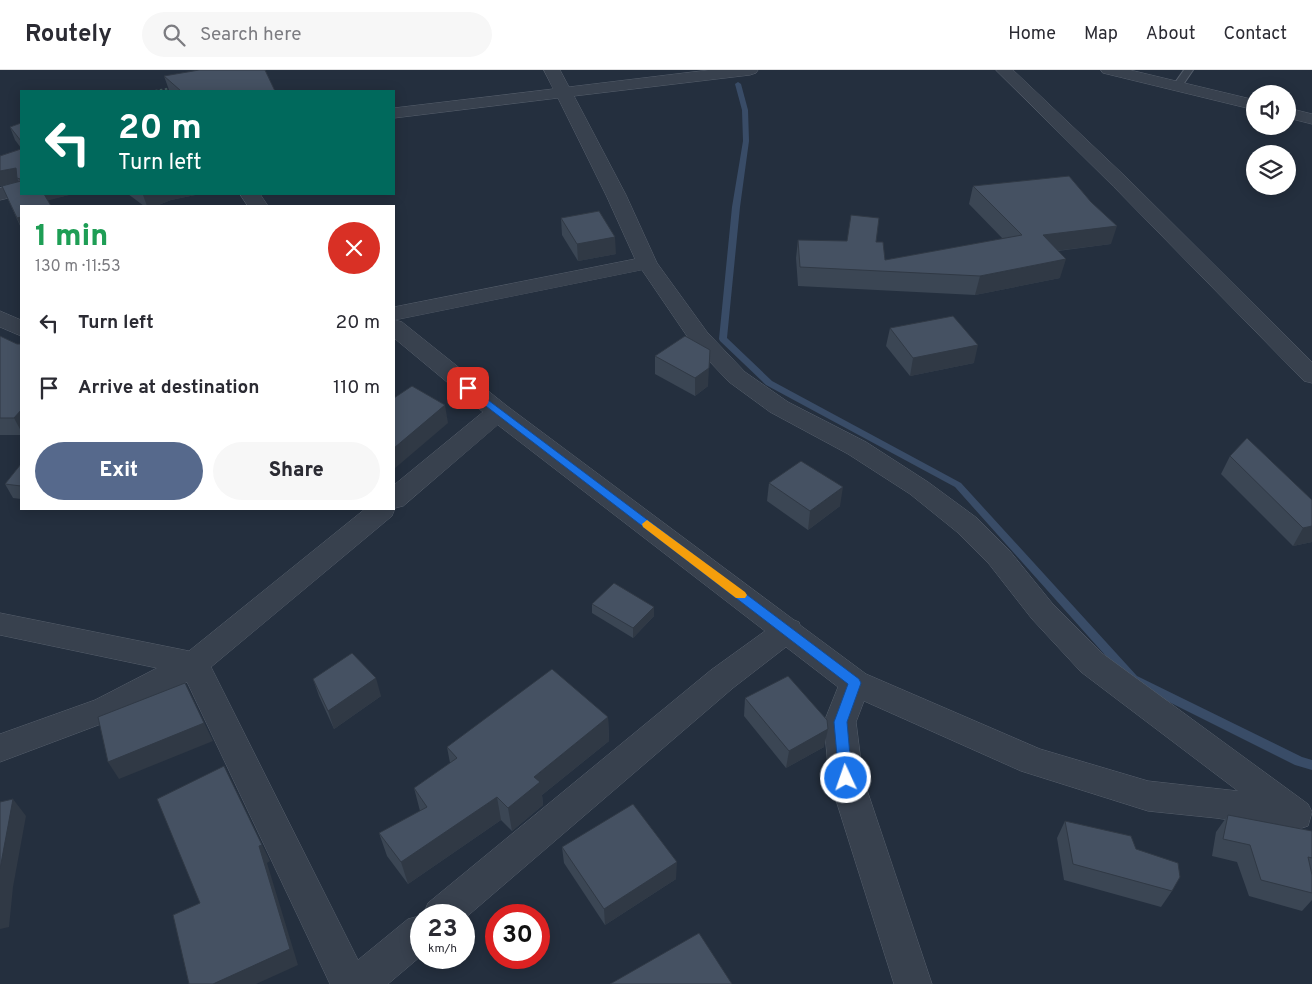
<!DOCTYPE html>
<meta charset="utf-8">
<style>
body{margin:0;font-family:Overpass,sans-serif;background:#f7f7f7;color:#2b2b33;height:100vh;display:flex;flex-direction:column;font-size:19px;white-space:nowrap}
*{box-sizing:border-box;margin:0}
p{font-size:16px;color:#7c7c81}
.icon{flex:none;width:28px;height:28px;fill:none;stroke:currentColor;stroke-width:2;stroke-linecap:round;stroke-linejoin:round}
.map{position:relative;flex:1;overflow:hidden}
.details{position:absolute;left:20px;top:135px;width:375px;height:305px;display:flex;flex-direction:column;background:#fff;border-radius:0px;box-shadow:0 2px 12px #0003}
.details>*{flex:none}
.hud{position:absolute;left:20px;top:20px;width:375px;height:105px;border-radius:0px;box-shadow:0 2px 12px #0003;background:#00695c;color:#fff;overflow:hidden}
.fabs{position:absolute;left:1246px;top:15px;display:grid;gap:10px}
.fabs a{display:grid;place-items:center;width:50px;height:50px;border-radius:50%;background:#fff;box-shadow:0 2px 12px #0003;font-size:25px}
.speed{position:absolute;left:410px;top:834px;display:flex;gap:10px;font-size:25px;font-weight:700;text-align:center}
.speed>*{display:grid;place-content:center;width:65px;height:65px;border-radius:50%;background:#fff;box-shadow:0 2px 12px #0003;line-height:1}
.speed small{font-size:12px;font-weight:400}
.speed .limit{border:8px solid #d22;background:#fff;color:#111}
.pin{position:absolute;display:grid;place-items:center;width:42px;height:42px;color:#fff;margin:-21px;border-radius:10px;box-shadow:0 2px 8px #0006}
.me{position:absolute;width:55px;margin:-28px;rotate:357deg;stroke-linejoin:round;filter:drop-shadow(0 0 4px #0008)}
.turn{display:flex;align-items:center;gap:18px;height:105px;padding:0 15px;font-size:22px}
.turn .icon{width:65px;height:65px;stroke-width:2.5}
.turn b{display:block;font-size:35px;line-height:42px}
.round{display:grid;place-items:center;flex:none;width:52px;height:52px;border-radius:26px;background:#f7f7f7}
.overview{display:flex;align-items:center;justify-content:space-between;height:85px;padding:0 15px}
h1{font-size:30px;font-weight:800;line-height:38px;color:#1e9e55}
.cta{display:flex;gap:10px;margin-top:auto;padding:10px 15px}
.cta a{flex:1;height:58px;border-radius:30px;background:#56698c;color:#fff;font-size:20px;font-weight:800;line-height:58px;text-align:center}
.cta a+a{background:#f7f7f7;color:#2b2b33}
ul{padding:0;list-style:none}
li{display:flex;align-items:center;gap:15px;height:65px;padding:0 15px}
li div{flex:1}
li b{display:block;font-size:19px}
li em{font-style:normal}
header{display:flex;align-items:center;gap:30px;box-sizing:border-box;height:70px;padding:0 25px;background:#fff;border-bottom:1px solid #e1e1e2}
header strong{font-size:24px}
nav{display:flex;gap:28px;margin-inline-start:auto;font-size:18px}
.search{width:350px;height:45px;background:#f7f7f7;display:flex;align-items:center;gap:12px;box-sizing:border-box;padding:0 18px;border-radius:28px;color:#7c7c81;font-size:19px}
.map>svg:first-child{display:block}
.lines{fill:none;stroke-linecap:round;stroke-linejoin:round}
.stream{fill:#394c67;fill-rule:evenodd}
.service-casing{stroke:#565f6c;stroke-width:2}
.minor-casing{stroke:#565f6c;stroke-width:1}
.path{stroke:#44595c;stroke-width:2;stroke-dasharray:2.5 2.5;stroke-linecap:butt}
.service{fill:#38414e;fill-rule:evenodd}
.minor{fill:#38414e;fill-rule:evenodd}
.wall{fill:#3b4654}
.shaded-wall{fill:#303945}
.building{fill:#455162;stroke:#303945}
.route{fill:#1a73e8;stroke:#114b97}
.slow{fill:#f59e0b}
</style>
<header>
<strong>Routely</strong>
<div class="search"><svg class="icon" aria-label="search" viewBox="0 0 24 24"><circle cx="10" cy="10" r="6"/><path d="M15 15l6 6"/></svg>Search here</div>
<nav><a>Home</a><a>Map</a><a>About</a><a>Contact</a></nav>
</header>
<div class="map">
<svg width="1312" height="914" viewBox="0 0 1312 914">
<rect width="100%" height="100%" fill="#242f3e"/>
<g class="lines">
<polygon class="stream" points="738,12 741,14 748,40 749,71 740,137 727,268 772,311 961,413 1137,606 1302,687 1312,690 1312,700 1295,695 1129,612 955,417 766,315 720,271 719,269 732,137 743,71 742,40 735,14"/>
<g class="service-casing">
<polygon id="service" points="1184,0 1193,0 1180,19 1174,19 1172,17"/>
</g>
<g class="minor-casing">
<g id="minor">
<path d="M 544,0 L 560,0 L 569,17 L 709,0 L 758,0 L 756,3 L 750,5 L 574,26 L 626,125 L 657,193 L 707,262 L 745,302 L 788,332 L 866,372 L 928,412 L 977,448 L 1009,480 L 1052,533 L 1103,584 L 1308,734 L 1312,742 L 1308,756 L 1296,760 L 1216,748 L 1148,741 L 1021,701 L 864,631 L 856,652 L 863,708 L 932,914 L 894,914 L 829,708 L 824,652 L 838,617 L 786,577 L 733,618 L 464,849 L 464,845 L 421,845 L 421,886 L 388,914 L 330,914 L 187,612 L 117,648 L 0,692 L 0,664 L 95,630 L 157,598 L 0,565 L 0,543 L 189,581 L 365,439 L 394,439 L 394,415 L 483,342 L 394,268 L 394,237 L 635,189 L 606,125 L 558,28 L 394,48 L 394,38 L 553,19 ZM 642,200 L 691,272 L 729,312 L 770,342 L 848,384 L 910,424 L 957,462 L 989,494 L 1032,549 L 1081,602 L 1238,721 L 1148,711 L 1040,679 L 866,604 L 800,555 L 799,552 L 794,550 L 507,336 L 402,252 L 395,250 ZM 498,355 L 765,561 L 711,600 L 428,833 L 423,845 L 408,849 L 358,890 L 211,597 L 392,446 L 395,438 L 403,436 Z"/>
<polygon points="996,0 1013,0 1128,109 1312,292 1312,313 1304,311 1114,117"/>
<polygon points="1101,0 1130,0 1255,30 1255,40 1103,3"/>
<polygon points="1288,38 1312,44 1312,54 1288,48"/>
<polygon points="21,113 21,124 25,124 0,130 0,118"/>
<polygon points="240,124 260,124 268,136 248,136"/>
<polygon points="0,241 21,250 21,266 0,257"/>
</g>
</g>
<polyline class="path" points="155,21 171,18"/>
<use href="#service" class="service"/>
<use href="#minor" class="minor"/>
</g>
<g class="wall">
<polygon points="164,6 275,21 170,21 169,20"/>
<polygon points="21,53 21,78 15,70 10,57"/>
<polygon points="21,79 21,124 73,124 21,136 21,158 2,116 12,114 0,116 0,86"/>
<polygon points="973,116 1111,174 1058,181 1060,208 975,225 798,216 796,188 798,170 876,172 885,190 1003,169 969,134"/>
<polygon points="128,124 200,124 171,130 156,136 144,136"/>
<polygon points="561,148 616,184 578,191 562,165"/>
<polygon points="890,258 974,293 910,306 886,276"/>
<polygon points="0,266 17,274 21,274 21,365 0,365"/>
<polygon points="685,266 708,316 695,326 655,304 655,286"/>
<polygon points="1230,386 1312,430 1312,472 1293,476 1221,404"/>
<polygon points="21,394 21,429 13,428 5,414"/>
<polygon points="769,413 840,436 808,460 767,431"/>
<polygon points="592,534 654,537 654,546 633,568 592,543"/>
<polygon points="313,609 381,626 334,659 319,626"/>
<polygon points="745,628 824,677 786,698 744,646"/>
<polygon points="608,647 609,671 542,725 543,735 512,761 501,750 408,814 387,786 379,763 420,741 414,718 450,693 447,677"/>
<polygon points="1228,745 1312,761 1312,830 1302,841 1249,826 1237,792 1212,786 1216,762"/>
<polygon points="1065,751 1136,779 1172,821 1161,837 1064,810 1057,768"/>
<polygon points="562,777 676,809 605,855 564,793"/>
</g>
<g class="shaded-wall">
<polygon points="16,98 20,109 17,108 19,112 0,116 0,101"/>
<polygon points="43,124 73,124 46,131"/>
<polygon points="148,124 200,124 171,130 156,136 147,136 143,125"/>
<polygon points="21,147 21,157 17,148"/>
<polygon points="1117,156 1111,174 1038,183 1043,165"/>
<polygon points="615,167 616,184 578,191 577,174"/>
<polygon points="1066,189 1060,208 975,225 980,206"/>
<polygon points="978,275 974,293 910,306 913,288"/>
<polygon points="710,280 708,316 695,326 695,308"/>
<polygon points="445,335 448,353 394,399 394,378"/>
<polygon points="21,340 21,361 14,348"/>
<polygon points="843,417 840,436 808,460 810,441"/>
<polygon points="1312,456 1312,472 1293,476 1303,458"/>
<polygon points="654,537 654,546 633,568 633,558"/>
<polygon points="376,608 381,626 334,659 328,641"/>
<polygon points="185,613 213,671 119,709 108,692"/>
<polygon points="608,647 609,671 542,725 543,735 512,761 508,738 534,707"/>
<polygon points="828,659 824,677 786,698 789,681"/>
<polygon points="224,696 270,791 267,793 298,895 256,914 213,914"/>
<polygon points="497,727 501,750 408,814 401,792"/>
<polygon points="13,729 26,746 13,817 9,857 0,859 0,799"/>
<polygon points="677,792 676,809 605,855 604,839"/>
</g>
<g class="building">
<polygon points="199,0 265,0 275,21 181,21 164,6"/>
<polygon points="21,53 21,71 10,57"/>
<polygon points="21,79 21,124 44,124 51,136 21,136 21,147 17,148 2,116 21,111 20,109 17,108 16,98 0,101 0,86"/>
<polygon points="1069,106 1091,132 1117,156 1043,165 1066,189 980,206 800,197 798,170 847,171 851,145 879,148 876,172 883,172 885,190 1022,165 973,116"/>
<polygon points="599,141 615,167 577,174 561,148"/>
<polygon points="953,246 978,275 913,288 890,258"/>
<polygon points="0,266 17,274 21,274 21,340 14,348 0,348"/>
<polygon points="685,266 710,280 709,298 695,308 655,286"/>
<polygon points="412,316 445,335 394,378 394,328"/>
<polygon points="1247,368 1312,430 1312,456 1303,458 1230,386"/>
<polygon points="801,391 843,417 810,441 769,413"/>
<polygon points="21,394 21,416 5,414"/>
<polygon points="614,513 654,537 633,558 592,534"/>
<polygon points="352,583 376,608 328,641 313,609"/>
<polygon points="552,599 608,647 534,707 540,712 508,738 497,727 401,792 379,763 427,737 414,718 457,688 447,677"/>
<polygon points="788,606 827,650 828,659 789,681 745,628"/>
<polygon points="185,613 204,653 108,692 98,647"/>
<polygon points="224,696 262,775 259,776 290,879 213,914 189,914 173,845 200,833 157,729"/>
<polygon points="13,729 0,799 0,732"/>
<polygon points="633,734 677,792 604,839 562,777"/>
<polygon points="1228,745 1312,761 1312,788 1308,787 1312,805 1312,823 1261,810 1250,775 1223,769"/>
<polygon points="1065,751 1131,766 1136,779 1178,793 1180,807 1172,821 1073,794"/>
<polygon points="699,863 732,914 610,914"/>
</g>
<polygon class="route" points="468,315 859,609 861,613 847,652 852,708 850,712 846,714 841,712 839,708 834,652 848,614 465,320 465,316"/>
<polygon class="slow" points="647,450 745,522 747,525 745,528 736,528 643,457 642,454"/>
</svg>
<div class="fabs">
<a><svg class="icon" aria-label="sound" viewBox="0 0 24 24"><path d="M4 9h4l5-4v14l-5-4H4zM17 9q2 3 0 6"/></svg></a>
<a><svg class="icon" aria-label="layers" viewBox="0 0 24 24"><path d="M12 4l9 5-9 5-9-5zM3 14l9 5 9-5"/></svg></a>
</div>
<div class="speed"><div>23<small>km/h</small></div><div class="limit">30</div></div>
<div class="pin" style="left:468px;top:318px;background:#d93025"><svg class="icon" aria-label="arrive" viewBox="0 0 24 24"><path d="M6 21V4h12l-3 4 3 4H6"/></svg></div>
<svg class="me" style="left:846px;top:708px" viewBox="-20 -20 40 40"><circle r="17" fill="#1a73e8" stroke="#fff" stroke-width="3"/><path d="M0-11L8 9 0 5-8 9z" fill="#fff"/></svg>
<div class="hud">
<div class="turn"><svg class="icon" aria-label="left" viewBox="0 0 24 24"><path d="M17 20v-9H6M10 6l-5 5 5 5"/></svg><div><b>20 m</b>Turn left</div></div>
</div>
<section class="details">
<div class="overview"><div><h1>1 min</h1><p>130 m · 11:53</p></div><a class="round" style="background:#d93025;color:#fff"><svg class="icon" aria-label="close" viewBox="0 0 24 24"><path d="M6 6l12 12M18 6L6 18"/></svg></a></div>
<ul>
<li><svg class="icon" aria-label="left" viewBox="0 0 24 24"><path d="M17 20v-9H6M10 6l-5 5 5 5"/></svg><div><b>Turn left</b></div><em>20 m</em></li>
<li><svg class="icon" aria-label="arrive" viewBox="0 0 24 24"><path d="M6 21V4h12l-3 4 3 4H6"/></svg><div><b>Arrive at destination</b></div><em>110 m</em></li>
</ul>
<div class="cta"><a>Exit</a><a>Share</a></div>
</section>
</div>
